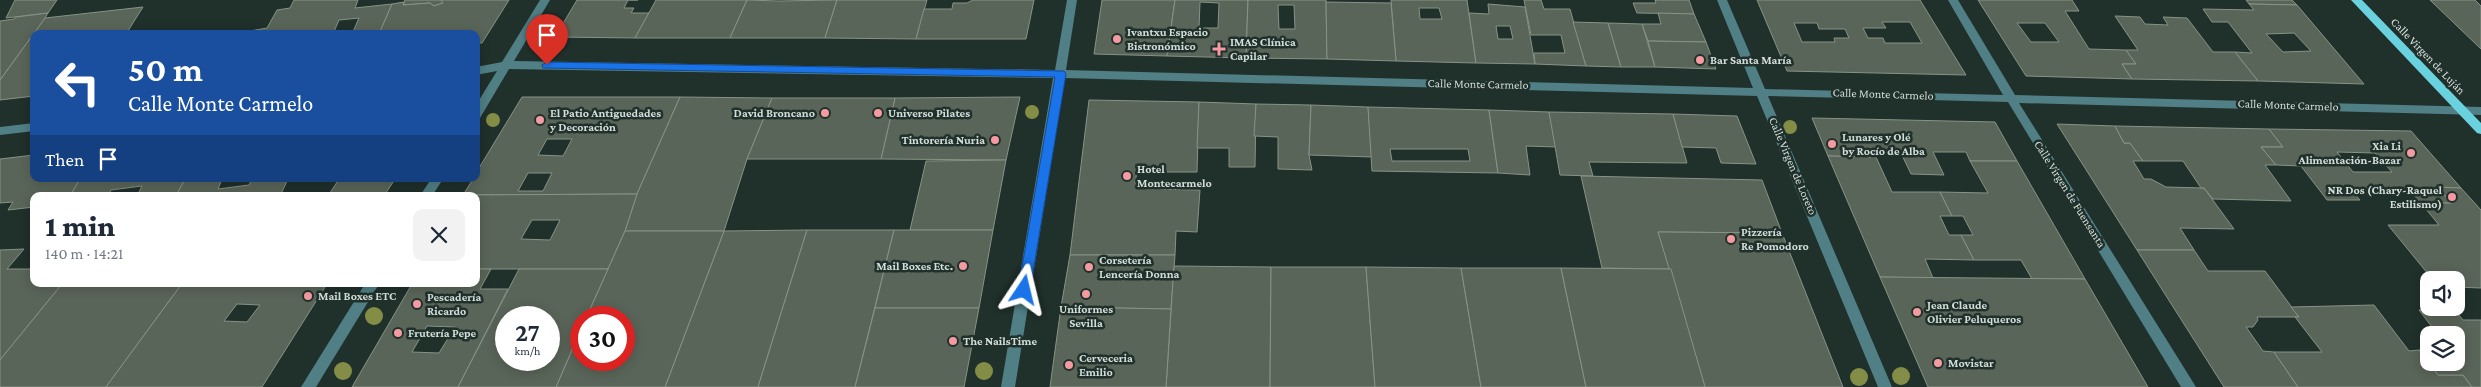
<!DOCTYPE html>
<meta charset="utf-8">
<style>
body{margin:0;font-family:"Crimson Pro",serif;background:#f2f2f3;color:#1f2937;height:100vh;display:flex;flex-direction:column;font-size:19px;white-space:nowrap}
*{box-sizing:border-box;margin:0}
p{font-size:16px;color:#747a83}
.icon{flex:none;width:28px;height:28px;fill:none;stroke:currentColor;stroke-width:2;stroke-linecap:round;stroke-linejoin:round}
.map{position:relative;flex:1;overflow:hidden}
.side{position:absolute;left:30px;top:192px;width:450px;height:95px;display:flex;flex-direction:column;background:#fff;border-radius:10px;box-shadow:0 2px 12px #0003}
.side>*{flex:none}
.hud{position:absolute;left:30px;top:30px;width:450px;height:152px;border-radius:10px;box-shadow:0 2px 12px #0003;background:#1a4fa0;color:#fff;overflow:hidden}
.buttons{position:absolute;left:2420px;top:271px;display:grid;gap:10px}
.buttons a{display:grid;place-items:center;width:45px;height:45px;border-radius:10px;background:#fff;box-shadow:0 2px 12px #0003;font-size:25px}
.speed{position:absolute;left:495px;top:306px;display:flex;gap:10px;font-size:25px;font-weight:700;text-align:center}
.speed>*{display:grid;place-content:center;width:65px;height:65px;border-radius:50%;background:#fff;box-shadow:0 2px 12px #0003;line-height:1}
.speed small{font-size:12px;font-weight:400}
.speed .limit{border:8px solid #d22;background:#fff;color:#111}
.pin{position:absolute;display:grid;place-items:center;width:42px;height:42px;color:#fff;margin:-51px -21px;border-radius:50% 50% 50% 0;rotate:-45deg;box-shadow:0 0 5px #0007}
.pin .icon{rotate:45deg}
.me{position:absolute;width:55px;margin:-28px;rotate:10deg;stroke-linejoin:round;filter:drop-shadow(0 0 4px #0008)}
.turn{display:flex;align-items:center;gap:18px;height:105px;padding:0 15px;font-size:22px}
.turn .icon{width:65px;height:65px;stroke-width:2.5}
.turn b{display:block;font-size:35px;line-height:42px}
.then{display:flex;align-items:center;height:48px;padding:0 15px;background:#0003;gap:10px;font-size:19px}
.round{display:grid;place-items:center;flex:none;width:52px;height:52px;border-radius:10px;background:#f2f2f3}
.headline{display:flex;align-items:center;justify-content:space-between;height:85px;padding:0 15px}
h1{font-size:30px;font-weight:800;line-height:38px}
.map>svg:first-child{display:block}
.building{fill:#5a6559;stroke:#879386;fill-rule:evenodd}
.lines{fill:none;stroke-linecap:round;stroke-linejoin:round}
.minor{fill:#507f85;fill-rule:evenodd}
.major{fill:#6ad2df;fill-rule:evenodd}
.tree{fill:#848d46}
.route{fill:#1a73e8;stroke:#114b97}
.poi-dot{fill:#f49aa0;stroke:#20302b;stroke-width:2}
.labels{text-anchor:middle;stroke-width:5;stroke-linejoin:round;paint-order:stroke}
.poi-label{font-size:12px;font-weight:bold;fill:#d3ddd9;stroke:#20302b;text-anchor:start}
.street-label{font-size:12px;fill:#d3ddd9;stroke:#20302b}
</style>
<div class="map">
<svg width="2481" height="387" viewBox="0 0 2481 387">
<rect width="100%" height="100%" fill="#20302b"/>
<g class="building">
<polygon points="15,0 57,0 48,13 6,18"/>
<polygon points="294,0 358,0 355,8 392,4 379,34 352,34 359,18 339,20 333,34 233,34 267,28 277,10 290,8"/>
<polygon points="405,0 441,0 443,3 434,6 430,3 403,5"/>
<polygon points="441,0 509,0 482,43 476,43 476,34 379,34 392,4 404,2 403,5 430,3 434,6 443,3"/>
<polygon points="577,0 638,0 628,0 624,8 634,8 631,13 649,13 635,38 555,37"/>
<polygon points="656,0 747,0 730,38 635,38"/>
<polygon points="747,0 778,1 837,0 825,38 730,38"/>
<polygon points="837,0 927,0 916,39 825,38"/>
<polygon points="973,0 1034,0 1026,39 916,39 924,9 952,9 953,3 967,3"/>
<polygon points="1102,0 1175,0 1167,56 1094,54"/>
<path d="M 1175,0 L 1248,0 L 1246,58 L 1167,56 ZM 1200,2 L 1219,3 L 1218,28 L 1199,28 Z"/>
<path d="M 1248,0 L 1326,0 L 1327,59 L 1246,58 ZM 1278,5 L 1294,5 L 1295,29 L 1279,29 Z"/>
<path d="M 1391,0 L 1467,0 L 1476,63 L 1396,61 ZM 1419,8 L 1439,8 L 1442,19 L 1420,19 Z"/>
<polygon points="1524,0 1541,0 1544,9 1570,9 1586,66 1535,64 1534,53 1565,53 1561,35 1531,35"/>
<polygon points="1655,0 1689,0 1694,14 1637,13 1633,3 1656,3"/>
<path d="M 1757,0 L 1920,0 L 1966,75 L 1787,71 ZM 1882,22 L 1910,22 L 1922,43 L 1885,43 L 1883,38 L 1868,38 L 1863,28 L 1886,28 ZM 1794,23 L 1817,23 L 1819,29 L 1845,29 L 1849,38 L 1834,38 L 1835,42 L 1802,42 Z"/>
<path d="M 1978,0 L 2072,0 L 2079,11 L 2065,11 L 2089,49 L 2126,50 L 2136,64 L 2122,64 L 2132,79 L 2026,76 ZM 2017,23 L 2045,23 L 2059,42 L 2031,42 Z"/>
<polygon points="2246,0 2292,0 2297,5 2249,4"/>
<polygon points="2430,0 2475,0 2481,6 2481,49"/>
<polygon points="1326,2 1391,3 1396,61 1327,59"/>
<path d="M 1488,4 L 1525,7 L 1535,64 L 1476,63 L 1469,13 L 1489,14 ZM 1496,26 L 1510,26 L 1513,39 L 1498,39 Z"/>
<path d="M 2249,4 L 2297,5 L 2364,84 L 2258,81 L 2235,52 L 2252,53 L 2228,22 L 2212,22 L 2203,9 L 2254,10 ZM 2294,33 L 2311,51 L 2283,52 L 2266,34 Z"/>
<polygon points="143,7 126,34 34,34 34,96 0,100 0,80 45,18"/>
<polygon points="48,13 45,18 0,80 0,21 14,19 16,17"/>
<polygon points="1658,13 1694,14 1706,42 1648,41 1642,24 1661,24"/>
<polygon points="2115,16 2140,17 2145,24 2168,25 2163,17 2187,18 2213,52 2235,52 2258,81 2132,79 2122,64 2136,64 2126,50 2138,50"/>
<polygon points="1573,22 1608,23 1621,67 1586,66"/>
<polygon points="1608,23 1642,24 1655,67 1621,67"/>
<polygon points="1648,41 1706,42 1716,69 1655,67"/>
<path d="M 522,97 L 680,97 L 637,194 L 463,195 L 473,179 L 476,179 L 476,173 ZM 547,139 L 572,139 L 563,156 L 538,155 ZM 528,173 L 552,173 L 543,191 L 518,191 Z"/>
<polygon points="680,97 772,98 747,159 724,231 625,231 637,194"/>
<polygon points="1020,97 1006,160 881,159 895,98"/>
<polygon points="772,98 895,98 881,159 747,159"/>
<polygon points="1089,100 1199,102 1197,172 1137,172 1135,183 1146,183 1146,189 1200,190 1197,232 1176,231 1175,255 1070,255"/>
<polygon points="1199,102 1256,104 1255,167 1229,167 1229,148 1197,148"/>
<polygon points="1256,104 1311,105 1309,155 1312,170 1278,169 1278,137 1254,136"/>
<polygon points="1311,105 1368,107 1372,157 1309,155"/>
<path d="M 1368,107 L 1489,110 L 1498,173 L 1372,171 ZM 1390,149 L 1468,149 L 1470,161 L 1392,161 Z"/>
<polygon points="1489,110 1549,112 1557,147 1526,146 1530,175 1498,173"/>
<polygon points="1549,112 1673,114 1687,163 1589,162 1593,176 1560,175"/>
<polygon points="1673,114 1737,116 1756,164 1721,163 1716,148 1682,147"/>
<polygon points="1812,118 1995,122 2017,161 1970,161 1966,152 1933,152 1944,175 1911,174 1901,153 1873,153 1876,157 1828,156"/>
<polygon points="2057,124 2115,126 2124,143 2130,143 2143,161 2133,161 2144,179 2151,179 2166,187 2204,188 2234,229 2180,228 2194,250 2137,250"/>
<polygon points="2115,126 2269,129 2283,147 2261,147 2276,165 2265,165 2291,201 2213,199 2204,188 2201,188 2183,161 2143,161 2130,143 2124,143"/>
<path d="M 2269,129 L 2411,131 L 2461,188 L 2437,187 L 2452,203 L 2421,203 L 2411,192 L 2352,191 L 2360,200 L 2327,200 L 2301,166 L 2276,165 L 2261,147 L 2283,147 ZM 2337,152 L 2375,153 L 2392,172 L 2353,172 Z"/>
<polygon points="34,155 34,179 80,179 70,196 34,196 34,207 8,210 13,202 0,203 0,159"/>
<polygon points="1828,156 1876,157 1892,192 1940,192 1952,216 1940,216 1949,235 1961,235 1974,260 1925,259 1933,278 1880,277"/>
<polygon points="1006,160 993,230 910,230 926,161"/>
<polygon points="1970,161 2017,161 2085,279 2032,279 2021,260 1974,260 1961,235 1973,235 1963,216 1952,216 1940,192 1988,193"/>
<polygon points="1581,176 1762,180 1782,233 1658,232 1671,269 1602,268"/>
<polygon points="80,179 185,179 176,196 137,196 142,186 111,190 108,196 70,196"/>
<polygon points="185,179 222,179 218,189 249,185 252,179 288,179 280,196 176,196"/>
<polygon points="339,179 395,179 384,196 328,196"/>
<polygon points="2437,187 2461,188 2481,210 2481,288 2456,287 2456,280 2433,280 2388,225 2439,225 2421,203 2452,203"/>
<path d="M 637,194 L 625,231 L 608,269 L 476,269 L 476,196 L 463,195 ZM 532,220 L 560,220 L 550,240 L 521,239 Z"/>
<polygon points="807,230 758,387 665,387 724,231"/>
<polygon points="807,230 894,230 855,387 758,387"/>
<polygon points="894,230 993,230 979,308 875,308"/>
<polygon points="625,231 724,231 665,387 556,387 581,329 581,360 624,360 624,318 586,318"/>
<polygon points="1658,232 1782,233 1843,387 1705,387"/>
<polygon points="24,249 7,269 34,269 34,284 62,284 0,360 0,250"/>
<polygon points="2137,250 2194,250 2208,271 2265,271 2299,317 2257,317 2258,320 2253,327 2246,327 2263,351 2274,352 2298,387 2224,387"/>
<polygon points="1070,255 1175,255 1171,309 1061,307"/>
<polygon points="1174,266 1271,267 1270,387 1166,387"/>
<polygon points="1271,267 1366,267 1375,387 1270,387"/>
<polygon points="1366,267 1461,268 1481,387 1375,387"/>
<polygon points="1461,268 1561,268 1586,387 1481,387"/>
<polygon points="1561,268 1671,269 1705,387 1586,387"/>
<path d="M 476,269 L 491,269 L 480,289 L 508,289 L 458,387 L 352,387 L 412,284 L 476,284 ZM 427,326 L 455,327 L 439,353 L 412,352 Z"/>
<path d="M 519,269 L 608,269 L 586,318 L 581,318 L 581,329 L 556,387 L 458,387 ZM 506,318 L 549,318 L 549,360 L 506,360 Z"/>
<polygon points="1880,277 2085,279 2148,387 1928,387"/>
<polygon points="62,284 181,285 106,387 0,387 0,360"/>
<polygon points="196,284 327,284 195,285"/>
<path d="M 327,284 L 262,387 L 106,387 L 181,285 ZM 237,304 L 260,305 L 247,322 L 224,321 Z"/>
<polygon points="2374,305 2409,351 2419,350 2438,375 2463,375 2472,387 2298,387 2274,352 2322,352 2295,317 2299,317 2291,307"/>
<polygon points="1061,307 1171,309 1166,387 1050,387"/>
<polygon points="875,308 979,308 964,387 855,387"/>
<polygon points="2454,309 2463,320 2481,320 2481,387 2472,387 2463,375 2438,375 2419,350 2429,351 2429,362 2456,362 2456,335 2438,335 2419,310"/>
</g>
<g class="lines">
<g class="minor">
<polygon points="540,0 550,0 514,61 1055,70 1067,0 1077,0 1066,70 1753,88 1717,0 1727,0 1765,89 2003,95 1948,0 1958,0 2015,95 2481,107 2481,115 2019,103 2196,387 2181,387 2008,102 1768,96 1892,387 1878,387 1757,96 1065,78 1015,387 1001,387 1053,78 509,69 480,118 476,119 476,105 497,71 476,75 476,67 502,62"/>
<polygon points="34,123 34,131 0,135 0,127"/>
<polygon points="431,179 443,179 432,196 420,196"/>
<polygon points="365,284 379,284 316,387 301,387"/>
</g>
<polygon class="major" points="2351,0 2362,0 2481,123 2481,134 2477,133"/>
</g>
<g class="tree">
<circle cx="554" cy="23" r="6"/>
<circle cx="1032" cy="112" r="7"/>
<circle cx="493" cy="120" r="7"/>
<circle cx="1790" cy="127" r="7"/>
<circle cx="374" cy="316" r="9"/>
<circle cx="343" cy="371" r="9"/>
<circle cx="984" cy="371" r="9"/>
<circle cx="1901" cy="376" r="9"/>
<circle cx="1859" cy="377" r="9"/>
</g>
<polygon class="route" points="547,62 1064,71 1066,74 1030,290 1024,295 1018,290 1055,77 543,68 542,65"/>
<g class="poi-dot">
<circle cx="1117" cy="39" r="5"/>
<path d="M1216.5 41.5h5v5h5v5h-5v5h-5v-5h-5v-5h5z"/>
<circle cx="1700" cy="60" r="5"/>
<circle cx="825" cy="113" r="5"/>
<circle cx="878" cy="113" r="5"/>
<circle cx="540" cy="120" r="5"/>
<circle cx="995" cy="140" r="5"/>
<circle cx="1832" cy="144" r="5"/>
<circle cx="2411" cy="153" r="5"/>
<circle cx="1127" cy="176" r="5"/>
<circle cx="2452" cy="197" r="5"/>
<circle cx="1731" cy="239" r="5"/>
<circle cx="963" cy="266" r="5"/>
<circle cx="1089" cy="267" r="5"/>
<circle cx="1086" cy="294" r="5"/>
<circle cx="308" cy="296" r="5"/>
<circle cx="417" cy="304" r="5"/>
<circle cx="1917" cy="312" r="5"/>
<circle cx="398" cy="333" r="5"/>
<circle cx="953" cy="341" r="5"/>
<circle cx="1938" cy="363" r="5"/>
<circle cx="1069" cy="365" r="5"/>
</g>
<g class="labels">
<g class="poi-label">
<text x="1127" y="36">Ivantxu Espacio<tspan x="1127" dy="14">Bistronómico</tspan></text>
<text x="1230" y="46">IMAS Clínica<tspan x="1230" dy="14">Capilar</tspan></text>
<text x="1710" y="64">Bar Santa María</text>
<text x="550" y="117">El Patio Antiguedades<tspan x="550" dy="14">y Decoración</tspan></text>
<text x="815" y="117" text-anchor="end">David Broncano</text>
<text x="888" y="117">Universo Pilates</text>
<text x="1842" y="141">Lunares y Olé<tspan x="1842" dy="14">by Rocío de Alba</tspan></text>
<text x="985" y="144" text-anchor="end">Tintorería Nuria</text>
<text x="2401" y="150" text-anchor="end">Xia Li<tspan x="2401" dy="14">Alimentación-Bazar</tspan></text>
<text x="1137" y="173">Hotel<tspan x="1137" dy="14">Montecarmelo</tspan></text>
<text x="2442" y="194" text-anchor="end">NR Dos (Chary-Raquel<tspan x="2442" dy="14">Estilismo)</tspan></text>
<text x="1741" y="236">Pizzería<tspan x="1741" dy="14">Re Pomodoro</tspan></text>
<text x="1099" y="264">Corsetería<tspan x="1099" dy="14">Lencería Donna</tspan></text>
<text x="953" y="270" text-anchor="end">Mail Boxes Etc.</text>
<text x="318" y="300">Mail Boxes ETC</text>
<text x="427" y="301">Pescadería<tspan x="427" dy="14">Ricardo</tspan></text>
<text x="1927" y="309">Jean Claude<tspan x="1927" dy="14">Olivier Peluqueros</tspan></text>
<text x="1086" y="313" text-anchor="middle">Uniformes<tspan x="1086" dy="14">Sevilla</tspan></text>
<text x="408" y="337">Frutería Pepe</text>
<text x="963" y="345">The NailsTime</text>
<text x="1079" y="362">Cerveceria<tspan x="1079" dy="14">Emilio</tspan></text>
<text x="1948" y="367">Movistar</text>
</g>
<g class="street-label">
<text transform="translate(2428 56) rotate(46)" y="4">Calle Virgen de Luján</text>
<text transform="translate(1478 84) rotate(1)" y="4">Calle Monte Carmelo</text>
<text transform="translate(1883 94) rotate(2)" y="4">Calle Monte Carmelo</text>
<text transform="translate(2288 105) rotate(2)" y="4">Calle Monte Carmelo</text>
<text transform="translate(1793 166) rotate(67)" y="4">Calle Virgen de Loreto</text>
<text transform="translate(2070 194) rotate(58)" y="4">Calle Virgen de Fuensanta</text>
</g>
</g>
</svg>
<div class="buttons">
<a><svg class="icon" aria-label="sound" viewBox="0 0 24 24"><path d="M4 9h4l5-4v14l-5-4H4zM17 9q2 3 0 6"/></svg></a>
<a><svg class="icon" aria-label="layers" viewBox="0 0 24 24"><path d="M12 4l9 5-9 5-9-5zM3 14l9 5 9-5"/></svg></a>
</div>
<div class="speed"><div>27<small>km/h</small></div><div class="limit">30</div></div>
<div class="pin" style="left:547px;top:65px;background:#d93025"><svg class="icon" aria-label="arrive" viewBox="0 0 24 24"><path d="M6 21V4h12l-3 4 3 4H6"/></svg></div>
<svg class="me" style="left:1024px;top:290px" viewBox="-20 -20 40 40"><path d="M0-17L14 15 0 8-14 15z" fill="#1a73e8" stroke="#fff" stroke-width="4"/></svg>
<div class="hud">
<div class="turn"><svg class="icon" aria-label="left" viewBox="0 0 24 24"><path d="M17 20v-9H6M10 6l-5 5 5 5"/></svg><div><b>50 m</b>Calle Monte Carmelo</div></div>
<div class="then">Then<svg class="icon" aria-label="arrive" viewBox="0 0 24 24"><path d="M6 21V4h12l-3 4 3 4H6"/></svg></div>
</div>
<section class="side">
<div class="headline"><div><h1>1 min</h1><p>140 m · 14:21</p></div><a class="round"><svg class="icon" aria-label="close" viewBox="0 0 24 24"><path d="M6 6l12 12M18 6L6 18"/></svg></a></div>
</section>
</div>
